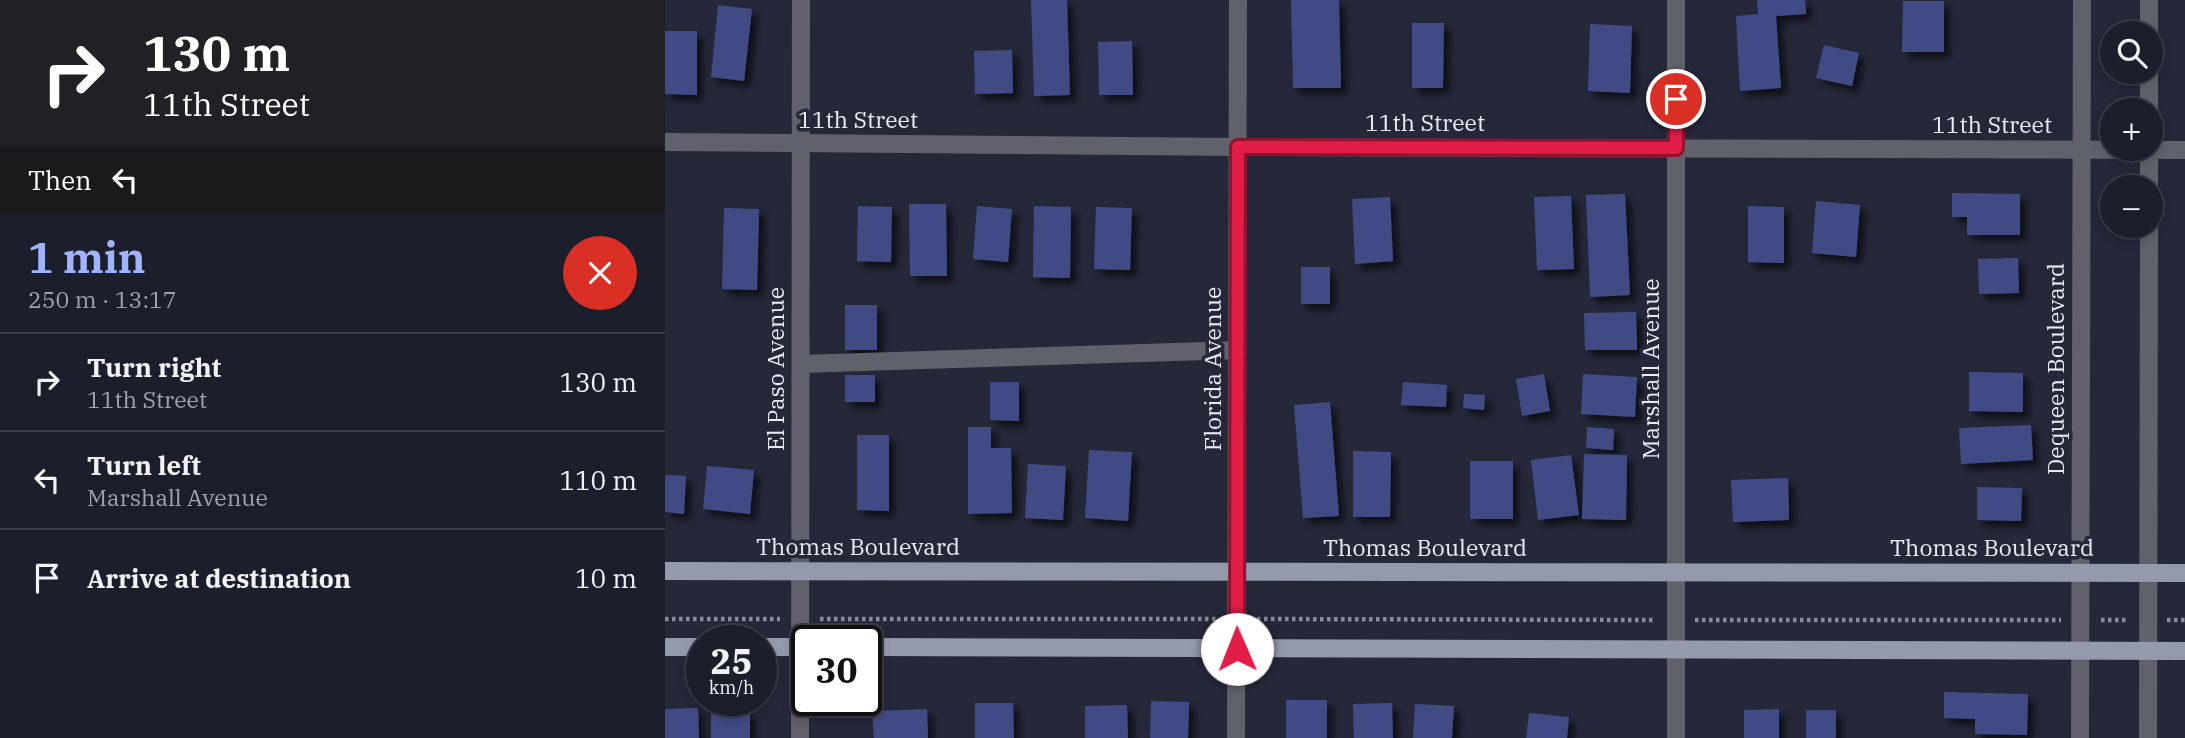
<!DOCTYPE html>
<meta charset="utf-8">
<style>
body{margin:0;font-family:"IBM Plex Serif",serif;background:#282b37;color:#f1f3f6;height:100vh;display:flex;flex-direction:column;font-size:26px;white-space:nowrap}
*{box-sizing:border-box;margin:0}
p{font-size:23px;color:#a0a2a9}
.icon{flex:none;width:38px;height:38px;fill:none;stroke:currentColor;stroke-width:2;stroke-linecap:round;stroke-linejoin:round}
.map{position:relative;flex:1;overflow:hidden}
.panel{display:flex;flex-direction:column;background:#1b1e2b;width:665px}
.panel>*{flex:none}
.guide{background:#202124;color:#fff;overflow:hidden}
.tools{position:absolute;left:1435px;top:21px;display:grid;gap:14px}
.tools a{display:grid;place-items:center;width:63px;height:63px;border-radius:50%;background:#1b1e2b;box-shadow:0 4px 10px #0003,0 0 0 2px #393c47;font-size:35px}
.speed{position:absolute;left:21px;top:625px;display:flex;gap:14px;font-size:35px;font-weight:700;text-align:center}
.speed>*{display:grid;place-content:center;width:91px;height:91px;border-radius:50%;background:#1b1e2b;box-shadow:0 4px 10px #0003,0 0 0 2px #393c47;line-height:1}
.speed small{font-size:18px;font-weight:400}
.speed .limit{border:4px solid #111;border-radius:10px;background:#fff;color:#111}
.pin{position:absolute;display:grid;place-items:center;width:60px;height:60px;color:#fff;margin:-30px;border:4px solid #fff;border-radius:50%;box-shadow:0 2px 7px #0007}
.me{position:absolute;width:77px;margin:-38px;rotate:359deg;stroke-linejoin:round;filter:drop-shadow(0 0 5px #0008)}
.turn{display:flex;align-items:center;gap:24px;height:147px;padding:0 28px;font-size:32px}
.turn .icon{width:91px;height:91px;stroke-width:2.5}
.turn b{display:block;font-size:49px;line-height:60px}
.then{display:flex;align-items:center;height:66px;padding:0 28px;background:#0003;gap:14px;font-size:26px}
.round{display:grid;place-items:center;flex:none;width:74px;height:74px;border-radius:37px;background:#282b37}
.overview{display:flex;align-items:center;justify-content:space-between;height:119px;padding:0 28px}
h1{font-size:42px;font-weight:700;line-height:52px;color:#a0b3fd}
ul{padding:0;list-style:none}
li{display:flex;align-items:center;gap:21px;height:98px;padding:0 28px;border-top:2px solid #393c47}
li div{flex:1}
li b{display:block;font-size:26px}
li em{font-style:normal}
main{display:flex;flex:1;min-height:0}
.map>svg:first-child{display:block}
.building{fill:#404c85;filter:url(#shadow)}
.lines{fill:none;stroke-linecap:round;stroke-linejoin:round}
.path{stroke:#898d9a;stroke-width:4.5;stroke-dasharray:3.5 3.5;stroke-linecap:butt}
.minor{stroke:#5f626a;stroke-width:18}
.major{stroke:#949aab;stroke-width:18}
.route-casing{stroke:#92132f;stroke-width:18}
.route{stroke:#e11d48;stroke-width:12}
.labels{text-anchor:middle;stroke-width:7;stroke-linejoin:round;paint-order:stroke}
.street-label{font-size:23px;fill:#e9ecf7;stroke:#242839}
</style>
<main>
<section class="panel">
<div class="guide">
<div class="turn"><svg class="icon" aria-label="right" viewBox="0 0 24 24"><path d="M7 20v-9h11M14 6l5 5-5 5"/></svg><div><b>130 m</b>11th Street</div></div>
<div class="then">Then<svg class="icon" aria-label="left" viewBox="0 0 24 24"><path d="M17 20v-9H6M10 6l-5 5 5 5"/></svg></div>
</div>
<div class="overview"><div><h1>1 min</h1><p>250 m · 13:17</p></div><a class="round" style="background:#d93025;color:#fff"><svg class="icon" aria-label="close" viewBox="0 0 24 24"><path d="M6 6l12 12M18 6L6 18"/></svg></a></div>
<ul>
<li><svg class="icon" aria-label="right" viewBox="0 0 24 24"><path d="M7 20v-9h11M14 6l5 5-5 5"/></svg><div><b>Turn right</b><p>11th Street</p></div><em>130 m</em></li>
<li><svg class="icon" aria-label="left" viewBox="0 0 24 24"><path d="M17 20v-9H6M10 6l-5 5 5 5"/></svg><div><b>Turn left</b><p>Marshall Avenue</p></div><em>110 m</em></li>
<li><svg class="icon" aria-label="arrive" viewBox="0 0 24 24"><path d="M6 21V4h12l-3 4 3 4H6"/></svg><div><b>Arrive at destination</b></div><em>10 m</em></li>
</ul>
</section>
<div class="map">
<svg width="1520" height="738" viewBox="0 0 1520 738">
<defs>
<filter id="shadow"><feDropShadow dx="6" dy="6" stdDeviation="3.5" flood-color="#0009"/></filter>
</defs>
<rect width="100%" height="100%" fill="#242839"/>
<g class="building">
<polygon points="366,0 402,0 405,95 369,96"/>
<polygon points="626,0 674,0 676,88 628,88"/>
<polygon points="1092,0 1140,0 1141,14 1111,16 1116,88 1075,91 1071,16 1093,14"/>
<polygon points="1238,1 1279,1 1279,52 1237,52"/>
<polygon points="53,5 87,9 79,81 46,77"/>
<polygon points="747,23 779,23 778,88 747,88"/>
<polygon points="925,24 967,26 965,93 923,91"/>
<polygon points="0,31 32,31 32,95 0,94"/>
<polygon points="467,41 468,95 434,95 433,42"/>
<polygon points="1159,45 1194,53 1187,86 1151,78"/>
<polygon points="347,50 348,93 310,94 309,51"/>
<polygon points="1287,193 1355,194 1355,235 1302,235 1302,217 1287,217"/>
<polygon points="960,194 965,295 925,297 921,195"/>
<polygon points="906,196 909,269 872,270 869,197"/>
<polygon points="725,197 728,261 690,264 687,199"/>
<polygon points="1151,201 1195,205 1191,257 1147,253"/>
<polygon points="244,204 281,204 282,276 245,276"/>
<polygon points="193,206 227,207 226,262 192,261"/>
<polygon points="312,206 347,209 343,262 308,259"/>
<polygon points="369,206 406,207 405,278 368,277"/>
<polygon points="1083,206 1119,207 1119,263 1083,262"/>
<polygon points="431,207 467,208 465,270 429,269"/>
<polygon points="59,208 94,209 92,290 57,289"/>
<polygon points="1353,258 1354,293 1314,294 1313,259"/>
<rect x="636" y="267" width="29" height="37"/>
<rect x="180" y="305" width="32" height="45"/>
<polygon points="971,312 972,350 920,350 919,313"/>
<polygon points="1304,372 1358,373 1358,412 1304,411"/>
<polygon points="879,374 885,411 857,416 851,379"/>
<polygon points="918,374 972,377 970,417 916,414"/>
<rect x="180" y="375" width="30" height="27"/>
<polygon points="325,382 354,382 354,421 325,420"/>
<polygon points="738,382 782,385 781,407 736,405"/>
<polygon points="799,394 820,395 819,410 798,408"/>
<polygon points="665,402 674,516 638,518 629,405"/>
<polygon points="1366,425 1368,460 1296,464 1294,428"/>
<polygon points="303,427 326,427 326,448 346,448 347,513 303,514"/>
<polygon points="922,427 949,429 948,450 921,448"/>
<polygon points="192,435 224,435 224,511 192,510"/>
<polygon points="424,450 467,452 463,521 420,518"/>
<polygon points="688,451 726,452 725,517 688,517"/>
<polygon points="919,454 962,455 961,520 917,519"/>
<polygon points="906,455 914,515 873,520 866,460"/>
<rect x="805" y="461" width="43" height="58"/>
<polygon points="363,464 401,466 398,520 360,518"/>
<polygon points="42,466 89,470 85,514 38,509"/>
<polygon points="0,475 21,476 19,514 0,512"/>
<polygon points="1123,478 1124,520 1068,522 1066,480"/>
<polygon points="1312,487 1357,488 1356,521 1312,520"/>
<polygon points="1279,692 1363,694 1362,735 1310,734 1310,719 1279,718"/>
<rect x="621" y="700" width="41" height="38"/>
<polygon points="486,701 524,702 523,738 485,738"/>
<polygon points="310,703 348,703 349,738 310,738"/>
<polygon points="727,703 728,738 689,738 688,704"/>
<polygon points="750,704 789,706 787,738 748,738"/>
<polygon points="462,705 463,738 420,738 420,706"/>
<polygon points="33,708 34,738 0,738 0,709"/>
<polygon points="262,709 263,738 209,738 207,711"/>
<polygon points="1114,709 1114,738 1079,738 1079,710"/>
<rect x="1141" y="710" width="30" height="28"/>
<rect x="46" y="712" width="39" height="26"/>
<polygon points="864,713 904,717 902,738 861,738"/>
</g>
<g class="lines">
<g class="path">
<polyline points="0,619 115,619"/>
<polyline points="155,619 552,619"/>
<polyline points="592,619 990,620"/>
<polyline points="1030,620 1396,620"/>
<polyline points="1436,620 1462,620"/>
<polyline points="1502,620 1520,620"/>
</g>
<g class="minor">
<polyline points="1484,33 1484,0"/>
<polyline points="1484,110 1484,72"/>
<polyline points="0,142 573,147 1520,150"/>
<polyline points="1484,187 1484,149"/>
<polyline points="136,364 573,350"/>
<polyline points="135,738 136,0"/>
<polyline points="571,738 573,0"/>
<polyline points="1011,738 1011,0"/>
<polyline points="1415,738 1417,0"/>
<polyline points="1483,738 1484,226"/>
</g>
<g class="major">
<polyline points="0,571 1520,573"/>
<polyline points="0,647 37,647"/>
<polyline points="96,647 142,647"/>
<polyline points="201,647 1520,651"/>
</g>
</g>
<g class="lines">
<g class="route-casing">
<polyline id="route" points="572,649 573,147 1011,148 1011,99"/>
</g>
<use href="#route" class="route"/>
</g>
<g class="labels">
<g class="street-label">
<text x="193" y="128">11th Street</text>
<text x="760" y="131">11th Street</text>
<text x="1327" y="133">11th Street</text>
<text transform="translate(111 369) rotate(-90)" y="8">El Paso Avenue</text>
<text transform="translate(548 369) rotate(-90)" y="8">Florida Avenue</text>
<text transform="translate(986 369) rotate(-90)" y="8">Marshall Avenue</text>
<text transform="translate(1391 369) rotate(-90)" y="8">Dequeen Boulevard</text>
<text x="193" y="555">Thomas Boulevard</text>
<text x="760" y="556">Thomas Boulevard</text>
<text x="1327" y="556">Thomas Boulevard</text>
</g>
</g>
</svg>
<div class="tools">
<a><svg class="icon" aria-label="search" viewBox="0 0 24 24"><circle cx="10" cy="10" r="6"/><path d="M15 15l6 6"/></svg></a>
<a>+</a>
<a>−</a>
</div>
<div class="speed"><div>25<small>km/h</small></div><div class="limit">30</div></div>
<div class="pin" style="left:1011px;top:99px;background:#d93025"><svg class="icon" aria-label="arrive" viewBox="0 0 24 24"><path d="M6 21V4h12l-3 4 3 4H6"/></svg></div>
<svg class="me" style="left:572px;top:649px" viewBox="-20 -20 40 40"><circle r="19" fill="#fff"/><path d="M0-13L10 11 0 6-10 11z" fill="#e11d48"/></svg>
</div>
</main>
